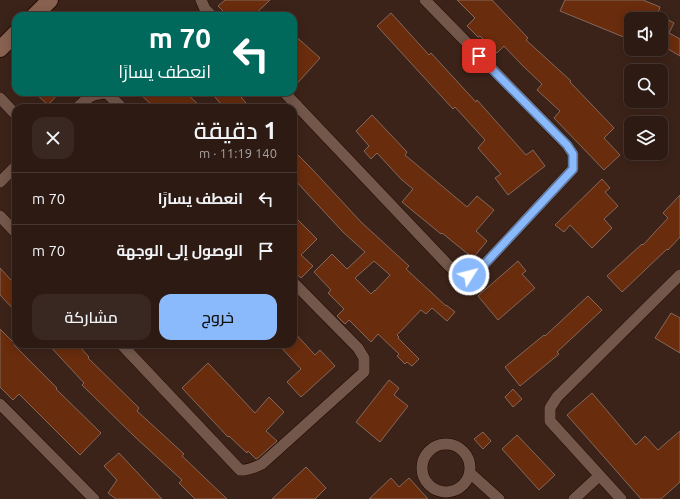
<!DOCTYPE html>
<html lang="ar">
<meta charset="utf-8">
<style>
body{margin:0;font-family:Ubuntu,Cairo,sans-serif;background:#392721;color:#f1f3f6;direction:rtl;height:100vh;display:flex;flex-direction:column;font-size:15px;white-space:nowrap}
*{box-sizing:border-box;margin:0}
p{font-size:13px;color:#a7a1a0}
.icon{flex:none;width:22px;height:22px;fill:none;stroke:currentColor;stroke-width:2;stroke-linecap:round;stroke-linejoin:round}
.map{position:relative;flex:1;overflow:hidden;direction:ltr}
.sheet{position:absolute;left:12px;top:104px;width:285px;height:244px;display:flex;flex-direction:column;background:#2d1a13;border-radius:12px;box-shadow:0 2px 10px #0003,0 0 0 1px #483833;direction:rtl}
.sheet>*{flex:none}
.hud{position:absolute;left:12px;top:12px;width:285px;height:84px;border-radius:12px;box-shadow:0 2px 10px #0003,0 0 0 1px #483833;direction:rtl;background:#00695c;color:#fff;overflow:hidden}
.controls{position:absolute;left:624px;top:12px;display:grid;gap:8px}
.controls a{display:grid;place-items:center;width:44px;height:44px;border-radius:8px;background:#2d1a13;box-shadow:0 2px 10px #0003,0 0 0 1px #483833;font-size:20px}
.pin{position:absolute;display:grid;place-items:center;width:34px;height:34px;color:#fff;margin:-17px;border-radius:8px;box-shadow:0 2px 6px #0006}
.me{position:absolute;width:44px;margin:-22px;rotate:54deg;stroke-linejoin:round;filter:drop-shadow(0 0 3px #0008)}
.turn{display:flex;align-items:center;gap:14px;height:84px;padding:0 20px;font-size:18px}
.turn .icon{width:52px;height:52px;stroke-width:2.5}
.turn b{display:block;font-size:28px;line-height:34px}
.round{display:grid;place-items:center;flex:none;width:42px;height:42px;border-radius:12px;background:#392721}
.headline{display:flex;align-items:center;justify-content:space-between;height:68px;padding:0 20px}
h1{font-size:24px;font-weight:600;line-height:30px}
.cta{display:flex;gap:8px;margin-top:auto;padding:8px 20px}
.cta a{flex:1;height:46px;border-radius:12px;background:#8abafc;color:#111;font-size:16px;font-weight:600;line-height:46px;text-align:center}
.cta a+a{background:#392721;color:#f1f3f6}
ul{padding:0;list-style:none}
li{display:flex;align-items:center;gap:12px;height:52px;padding:0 20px;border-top:1px solid #483833}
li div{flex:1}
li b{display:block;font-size:15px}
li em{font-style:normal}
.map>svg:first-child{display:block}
.building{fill:#692c0d;stroke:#85685b;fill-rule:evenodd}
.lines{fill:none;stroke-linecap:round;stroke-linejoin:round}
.street-casing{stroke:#220b03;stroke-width:12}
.secondary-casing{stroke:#220b03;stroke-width:18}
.street{stroke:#73574b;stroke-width:11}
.secondary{stroke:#886150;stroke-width:16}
.route-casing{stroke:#5a79a4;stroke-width:10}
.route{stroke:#8abafc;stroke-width:7}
</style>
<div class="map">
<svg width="680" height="499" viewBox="0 0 680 499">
<rect width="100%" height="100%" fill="#3c2319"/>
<g class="building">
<polygon points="225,0 270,0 253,16 228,16 218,6"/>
<polygon points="457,0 492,0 528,38 526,40 571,81 570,82 614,128 604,138 620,155 604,170 554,118 560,111 537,90 542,84 522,65 504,46 497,53 480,36 478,37 467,26 475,18"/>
<polygon points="565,0 643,0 660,7 656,19 631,19 631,40 560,11"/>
<polygon points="391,13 429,55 431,53 476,102 477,100 526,155 533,150 545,166 508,195 495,178 501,174 478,148 485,140 455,107 453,109 377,26"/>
<polygon points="661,16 674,23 669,33 680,39 680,56 663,46 661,50"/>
<polygon points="293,34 320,58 293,88"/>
<polygon points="34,92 60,92 48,105"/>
<polygon points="138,92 185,92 202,108 155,108"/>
<polygon points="211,92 237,92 250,108 224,108"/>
<polygon points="372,115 407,152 405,155 467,207 477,196 494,210 476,231 487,241 473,258 442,233 441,234 402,202 413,189 401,179 377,153 371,159 364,151 369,146 356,131"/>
<path d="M 293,150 L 311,168 L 361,222 L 409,266 L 406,269 L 446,306 L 446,305 L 455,312 L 447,321 L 432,308 L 426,314 L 421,310 L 397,335 L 399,337 L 398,338 L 419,359 L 412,366 L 407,362 L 405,364 L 397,356 L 399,354 L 378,334 L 371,342 L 349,320 L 345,324 L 337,316 L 344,309 L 328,293 L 331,290 L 314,272 L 332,254 L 347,269 L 365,252 L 343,232 L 293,178 ZM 374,261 L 390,275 L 375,291 L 375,290 L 371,294 L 355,278 Z"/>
<polygon points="602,179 610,188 605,192 618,206 604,219 612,228 592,248 570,225 564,232 555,225"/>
<polygon points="680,195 680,237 668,250 667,249 622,292 607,276 642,244 643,245 668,218 663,213"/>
<polygon points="293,215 317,239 301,255 313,266 301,278 293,271"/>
<polygon points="518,261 526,271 522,274 535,288 498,320 478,296"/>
<polygon points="0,268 11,280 16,275 16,312 0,295"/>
<polygon points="588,296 602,310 557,352 559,354 520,386 505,367 544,335 545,336"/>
<polygon points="671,313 680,318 680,353 655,338"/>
<polygon points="0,329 15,344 14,345 57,388 56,389 101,433 80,455 19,394 13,400 0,387"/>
<polygon points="293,331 315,355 320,350 335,366 301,397 287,382 301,369 278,344 293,344"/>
<polygon points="48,344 77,344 89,357 88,358 139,408 137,411 184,454 182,456 227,499 195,499 179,483 182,480 135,437 82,385 84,383"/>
<polygon points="208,363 255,413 269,397 284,412 266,431 277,441 258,458 256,459 248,451 247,453 229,436 228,437 182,388"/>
<polygon points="389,380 399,388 394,395 408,406 380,442 356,422"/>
<polygon points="513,389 522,399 513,407 505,397"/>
<polygon points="592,393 636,445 645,436 658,450 680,431 680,482 661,499 641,499 567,415"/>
<polygon points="483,432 491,441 483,449 474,439"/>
<polygon points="517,435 555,475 539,490 502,449"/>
<polygon points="119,453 162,499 116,499 108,493 117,480 104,466"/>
<polygon points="306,467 326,488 315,499 272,499"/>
<polygon points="391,478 399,487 409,478 428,499 369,499"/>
</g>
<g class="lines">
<g class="street-casing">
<g id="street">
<polyline points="201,0 205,9 212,16"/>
<polyline points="284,92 449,266 460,275 469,275 480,269 573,169 573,154 567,145 425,0"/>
<polyline points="0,98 16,115"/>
<path d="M 77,108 C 89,97 90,94 107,93 L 122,108"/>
<polyline points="0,182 16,166"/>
<polyline points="0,216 16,233"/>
<path d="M 121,344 L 240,470 C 248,471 255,467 262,464 L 364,372 L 364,358 L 358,348 L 293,282"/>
<polyline points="0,404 94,499"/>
<circle cx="446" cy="468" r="24"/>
<polyline points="470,473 499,499"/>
<polyline points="574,499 599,476"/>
<polyline points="621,499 550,421 550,408 557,397 680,275"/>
</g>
</g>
<g class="secondary-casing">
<g id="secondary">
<polyline points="34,16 50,0"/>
<polyline points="0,49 16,33"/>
</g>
</g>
<use href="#street" class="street"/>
<use href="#secondary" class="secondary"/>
</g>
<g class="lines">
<g class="route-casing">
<polyline id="route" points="469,275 480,269 573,169 573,154 567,145 479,56"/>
</g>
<use href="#route" class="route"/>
</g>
</svg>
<div class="controls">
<a><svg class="icon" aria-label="sound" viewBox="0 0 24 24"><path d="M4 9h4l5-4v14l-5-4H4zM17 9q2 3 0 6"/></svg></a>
<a><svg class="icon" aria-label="search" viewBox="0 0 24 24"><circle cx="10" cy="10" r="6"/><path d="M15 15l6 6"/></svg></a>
<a><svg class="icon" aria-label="layers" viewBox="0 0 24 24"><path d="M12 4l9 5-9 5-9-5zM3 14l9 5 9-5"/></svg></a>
</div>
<div class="pin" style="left:479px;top:56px;background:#d93025"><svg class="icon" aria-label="arrive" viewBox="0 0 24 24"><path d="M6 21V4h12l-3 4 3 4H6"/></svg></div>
<svg class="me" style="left:469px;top:275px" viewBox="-20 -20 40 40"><circle r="17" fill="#8abafc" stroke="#fff" stroke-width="3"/><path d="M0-11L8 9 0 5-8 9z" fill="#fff"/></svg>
<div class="hud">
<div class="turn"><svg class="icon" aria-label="left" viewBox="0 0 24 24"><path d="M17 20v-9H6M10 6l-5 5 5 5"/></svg><div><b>70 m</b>انعطف يسارًا</div></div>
</div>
<section class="sheet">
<div class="headline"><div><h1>1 دقيقة</h1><p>140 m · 11:19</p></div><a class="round"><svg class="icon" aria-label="close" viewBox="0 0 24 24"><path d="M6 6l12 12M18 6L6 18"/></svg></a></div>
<ul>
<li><svg class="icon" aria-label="left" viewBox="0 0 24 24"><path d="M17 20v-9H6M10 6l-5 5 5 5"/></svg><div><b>انعطف يسارًا</b></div><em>70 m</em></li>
<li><svg class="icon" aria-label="arrive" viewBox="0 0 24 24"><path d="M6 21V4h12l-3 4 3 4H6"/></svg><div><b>الوصول إلى الوجهة</b></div><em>70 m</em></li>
</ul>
<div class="cta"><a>خروج</a><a>مشاركة</a></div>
</section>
</div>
